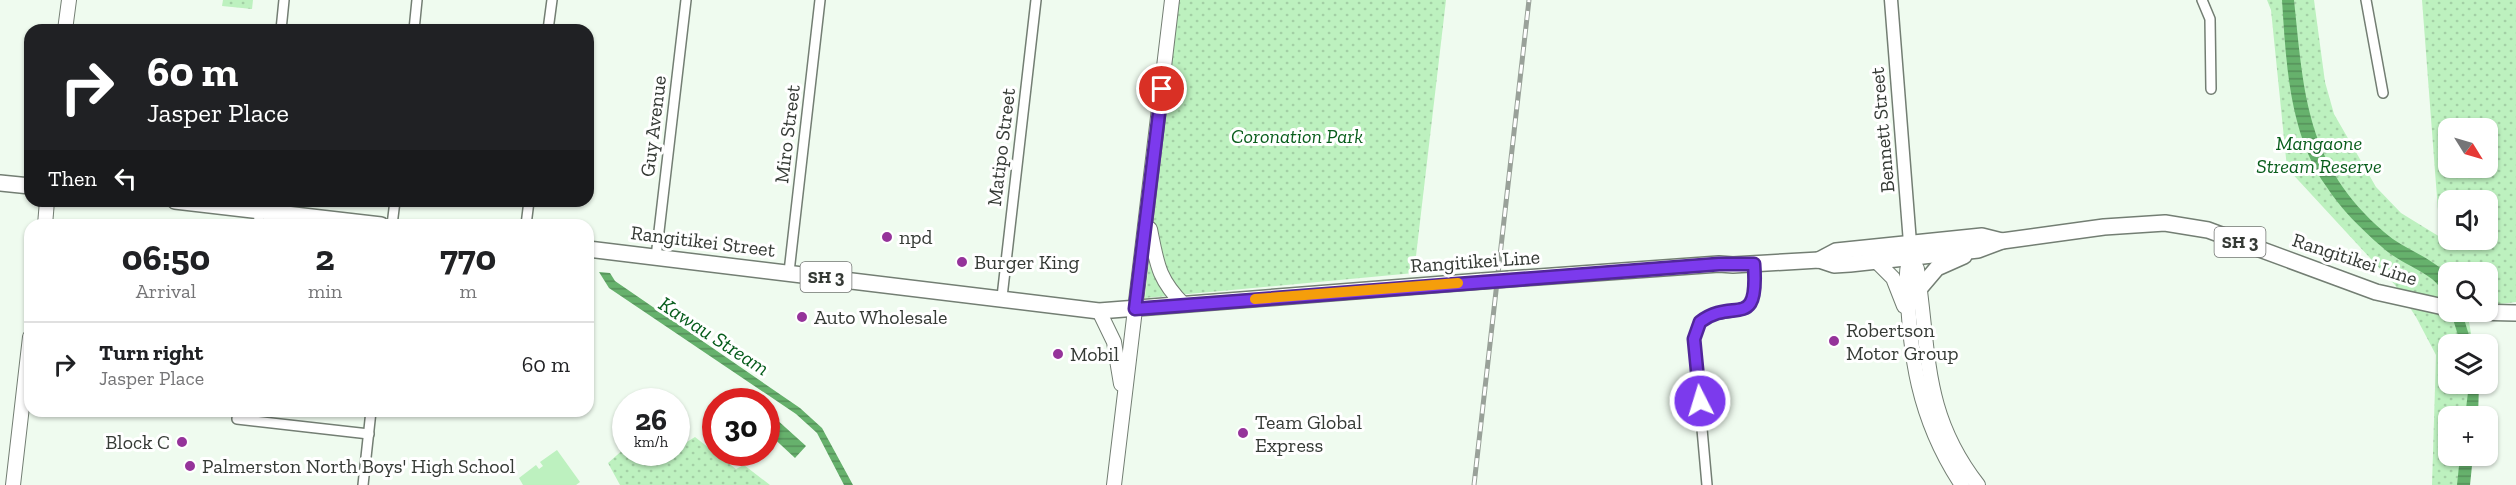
<!DOCTYPE html>
<style>
body{margin:0;font-family:"Zilla Slab",serif;background:#f2f2f2;color:#202124;height:100vh;display:flex;flex-direction:column;font-size:22px;white-space:nowrap}
*{box-sizing:border-box;margin:0}
p{font-size:20px;color:#757577}
.icon{flex:none;width:33px;height:33px;fill:none;stroke:currentColor;stroke-width:2;stroke-linecap:round;stroke-linejoin:round}
.map{position:relative;flex:1;overflow:hidden}
.side{position:absolute;left:24px;top:219px;width:570px;height:198px;display:flex;flex-direction:column;background:#fff;border-radius:18px;box-shadow:0 2px 4px #0004}
.side>*{flex:none}
.guide{position:absolute;left:24px;top:24px;width:570px;height:183px;border-radius:18px;box-shadow:0 2px 4px #0004;background:#202124;color:#fff;overflow:hidden}
.needle{width:39px;rotate:127deg}
.buttons{position:absolute;left:2438px;top:118px;display:grid;gap:12px}
.buttons a{display:grid;place-items:center;width:60px;height:60px;border-radius:12px;background:#fff;box-shadow:0 2px 4px #0004;font-size:30px}
.speed{position:absolute;left:612px;top:388px;display:flex;gap:12px;font-size:30px;font-weight:700;text-align:center}
.speed>*{display:grid;place-content:center;width:78px;height:78px;border-radius:50%;background:#fff;box-shadow:0 2px 4px #0004;line-height:1}
.speed small{font-size:15px;font-weight:400}
.speed .limit{border:9px solid #d22;background:#fff;color:#111}
.pin{position:absolute;display:grid;place-items:center;width:51px;height:51px;color:#fff;margin:-26px;border:3px solid #fff;border-radius:50%;box-shadow:0 2px 6px #0007}
.me{position:absolute;width:66px;margin:-33px;rotate:355deg;stroke-linejoin:round;filter:drop-shadow(0 0 4px #0008)}
.turn{display:flex;align-items:center;gap:21px;height:126px;padding:0 24px;font-size:27px}
.turn .icon{width:78px;height:78px;stroke-width:2.5}
.turn b{display:block;font-size:42px;line-height:51px}
.then{display:flex;align-items:center;height:57px;padding:0 24px;background:#0003;gap:12px;font-size:22px}
.eta{display:flex;justify-content:space-evenly;align-items:center;height:102px;text-align:center}
.eta b{font-size:36px;font-weight:700;line-height:42px}
ul{padding:0;list-style:none}
li{display:flex;align-items:center;gap:18px;height:84px;padding:0 24px;border-top:2px solid #e0e0e0}
li div{flex:1}
li b{display:block;font-size:22px}
li em{font-style:normal}
.map>svg:first-child{display:block}
.grass{fill:url(#grass-dots);fill-rule:evenodd}
.pitch{fill:#bdf1bf}
.water{fill:url(#water-rules)}
.lines{fill:none;stroke-linecap:round;stroke-linejoin:round}
.stream{stroke:#66b16c;stroke-width:3}
.minor-casing{stroke:#737e73;stroke-width:12}
.tertiary-casing{stroke:#737e73;stroke-width:15}
.secondary-casing{stroke:#737e73;stroke-width:16}
.trunk-casing{stroke:#737e73;stroke-width:18}
.minor{stroke:#fff;stroke-width:9}
.tertiary{stroke:#fff;stroke-width:12}
.secondary{stroke:#fff;stroke-width:14}
.trunk{stroke:#fff;stroke-width:15}
.rail-casing{stroke:#99a199;stroke-width:5}
.rail{stroke:#fff;stroke-width:3;stroke-dasharray:9;stroke-linecap:butt}
.trunk-bridge-casing{stroke:#737e73;stroke-width:18;stroke-linecap:butt}
.trunk-bridge{stroke:#fff;stroke-width:15}
.route-casing{stroke:#51269a;stroke-width:15}
.route{stroke:#7c3aed;stroke-width:10}
.slow{stroke:#f59e0b;stroke-width:10}
.poi-dot{fill:#95339a;stroke:#fff;stroke-width:2}
.labels{text-anchor:middle;stroke-width:6;stroke-linejoin:round;paint-order:stroke}
.shield{fill:#fff;stroke:#727572;stroke-width:1.5}
.shield-label{font-size:18px;font-weight:bold;fill:#353a35}
.street-label{font-size:20px;fill:#353a35;stroke:#fff}
.park-label{font-size:20px;font-style:italic;fill:#085d1b;stroke:#fff}
.poi-label{font-size:20px;fill:#353a35;stroke:#fff;text-anchor:start}
.water-label{font-size:21px;font-style:italic;fill:#065c1b;stroke:#fff}
</style>
<div class="map">
<svg width="2516" height="485" viewBox="0 0 2516 485">
<defs>
<pattern id="grass-dots" width="8" height="8" patternUnits="userSpaceOnUse" patternTransform="scale(1.5)"><rect width="8" height="8" fill="#bdf1bf"/><path d="M2 2h.1M6 6h.1" fill="none" stroke="#a3cfa5" stroke-width="1.8" stroke-linecap="round"/></pattern>
<pattern id="water-rules" width="6" height="5" patternUnits="userSpaceOnUse" patternTransform="scale(1.5)"><rect width="6" height="5" fill="#66b16c"/><path d="M0 2.5h6" fill="none" stroke="#55915a"/></pattern>
</defs>
<rect width="100%" height="100%" fill="#effbef"/>
<g class="grass">
<polygon points="223,0 253,0 252,9 222,6"/>
<polygon points="1179,0 1446,0 1414,273 1145,298"/>
<path d="M 2267,0 L 2314,0 L 2325,82 L 2334,114 L 2376,187 L 2401,213 L 2440,237 L 2422,0 L 2516,0 L 2516,302 L 2492,305 L 2493,313 L 2468,316 L 2473,345 L 2448,345 L 2448,384 L 2474,384 L 2470,417 L 2448,417 L 2448,456 L 2466,456 L 2463,485 L 2432,485 L 2436,355 L 2416,317 L 2395,285 L 2287,168 L 2271,10 ZM 2448,129 L 2487,129 L 2487,168 L 2448,168 ZM 2448,201 L 2487,201 L 2487,240 L 2448,240 ZM 2448,273 L 2487,273 L 2487,312 L 2448,312 Z"/>
<polygon points="695,437 736,469 744,465 770,485 620,485 608,463 625,448 626,453 639,453 648,466 669,453 676,453 677,448"/>
</g>
<polygon class="pitch" points="557,450 580,482 576,485 523,485 519,478 536,465 539,469 543,466 540,462"/>
<g class="water">
<path d="M 2282,0 L 2294,0 C 2304,95 2306,164 2384,232 C 2403,249 2430,256 2448,275 L 2448,300 C 2443,294 2440,285 2432,279 C 2416,267 2397,261 2382,247 C 2361,229 2341,209 2326,186 C 2289,134 2286,61 2282,0 Z"/>
<polygon points="599,272 610,273 615,281 800,408 822,428 853,485 844,485 817,433 796,414 609,288"/>
<polygon points="2452,316 2464,319 2472,345 2461,345"/>
<polygon points="2469,384 2479,384 2478,417 2465,417"/>
<polygon points="775,418 806,446 795,458 767,432 767,427"/>
<polygon points="2460,456 2473,456 2470,485 2457,485"/>
</g>
<g class="lines">
<polyline class="stream" points="2457,312 2458,321"/>
<g class="minor-casing">
<g id="minor">
<polyline points="2202,0 2210,19 2211,89"/>
<polyline points="2366,0 2383,93"/>
<polyline points="281,30 284,0"/>
<polyline points="414,30 417,0"/>
<polyline points="548,30 552,0"/>
<polyline points="258,225 261,201"/>
<polyline points="392,225 395,201"/>
<polyline points="526,225 529,201"/>
<polyline points="656,257 686,0"/>
<polyline points="789,272 820,0"/>
<polyline points="1002,297 1036,0"/>
<polyline points="238,411 237,419 369,434"/>
<polyline points="363,485 371,411"/>
<path d="M 1707,485 L 1694,339 C 1696,333 1698,326 1701,321 C 1705,317 1712,315 1718,314 C 1756,310 1757,299 1754,264"/>
</g>
</g>
<g class="tertiary-casing">
<polyline id="tertiary" points="1891,0 1910,243"/>
</g>
<g class="secondary-casing">
<g id="secondary">
<polyline points="65,30 69,0"/>
<polyline points="45,225 47,201"/>
<path d="M 1150,229 C 1157,264 1158,279 1184,305"/>
<path d="M 1910,250 C 1911,259 1906,267 1907,277 C 1909,354 1918,419 1962,485"/>
<path d="M 1911,257 L 1917,269 C 1930,353 1922,413 1978,485"/>
<polyline points="1877,262 1893,278 1904,306"/>
<polyline points="1099,311 1114,342 1121,384"/>
<polyline points="13,485 30,337"/>
<polyline points="1114,485 1172,0"/>
</g>
</g>
<g class="trunk-casing">
<g id="trunk">
<polyline points="0,183 30,186"/>
<polyline points="175,201 381,225"/>
<polyline points="588,249 1099,311 1482,281"/>
<polyline points="1819,260 1836,251 1982,236 2002,241"/>
<polyline points="1509,279 1719,264 1733,265 1819,260 1834,265 1850,264 1978,250 2002,241 2104,227 2165,223 2208,230 2376,292 2448,308"/>
<polyline points="1920,288 1937,268 1964,256"/>
<polyline points="2471,312 2516,313"/>
</g>
</g>
<use href="#minor" class="minor"/>
<use href="#tertiary" class="tertiary"/>
<use href="#secondary" class="secondary"/>
<use href="#trunk" class="trunk"/>
<g class="rail-casing">
<polyline id="rail" points="1474,485 1529,0"/>
</g>
<use href="#rail" class="rail"/>
<g class="trunk-bridge-casing">
<polyline id="trunk-bridge" points="1482,281 1509,279"/>
</g>
<use href="#trunk-bridge" class="trunk-bridge"/>
</g>
<g class="lines">
<g class="route-casing">
<path id="route" d="M 1162,89 L 1135,309 L 1719,264 L 1754,264 C 1759,333 1734,296 1700,322 L 1694,339 L 1700,401"/>
</g>
<use href="#route" class="route"/>
<polyline class="slow" points="1255,299 1458,283"/>
</g>
<g class="poi-dot">
<circle cx="887" cy="237" r="6"/>
<circle cx="962" cy="262" r="6"/>
<circle cx="802" cy="317" r="6"/>
<circle cx="1834" cy="341" r="6"/>
<circle cx="1058" cy="354" r="6"/>
<circle cx="1243" cy="433" r="6"/>
<circle cx="182" cy="442" r="6"/>
<circle cx="190" cy="466" r="6"/>
</g>
<g class="labels">
<g class="shield">
<rect x="2214.5" y="227" width="51" height="30" rx="4.5"/>
<rect x="800.5" y="262" width="51" height="30" rx="4.5"/>
</g>
<g class="shield-label">
<text x="2240" y="248">SH 3</text>
<text x="826" y="283">SH 3</text>
</g>
<g class="street-label">
<text transform="translate(653 126) rotate(-83)" y="7">Guy Avenue</text>
<text transform="translate(1882 130) rotate(-95)" y="7">Bennett Street</text>
<text transform="translate(787 134) rotate(-83)" y="7">Miro Street</text>
<text transform="translate(1001 147) rotate(-83)" y="7">Matipo Street</text>
<text transform="translate(703 241) rotate(7)" y="7">Rangitikei Street</text>
<text transform="translate(2355 259) rotate(18)" y="7">Rangitikei Line</text>
<text transform="translate(1475 261) rotate(-4)" y="7">Rangitikei Line</text>
</g>
<g class="park-label">
<text x="1297" y="143">Coronation Park</text>
<text x="2319" y="150">Mangaone<tspan x="2319" dy="23">Stream Reserve</tspan></text>
</g>
<g class="poi-label">
<text x="899" y="244">npd</text>
<text x="974" y="269">Burger King</text>
<text x="814" y="324">Auto Wholesale</text>
<text x="1846" y="337">Robertson<tspan x="1846" dy="23">Motor Group</tspan></text>
<text x="1070" y="361">Mobil</text>
<text x="1255" y="429">Team Global<tspan x="1255" dy="23">Express</tspan></text>
<text x="170" y="449" text-anchor="end">Block C</text>
<text x="202" y="473">Palmerston North Boys' High School</text>
</g>
<g class="water-label">
<text transform="translate(714 336) rotate(33)" y="7">Kawau Stream</text>
</g>
</g>
</svg>
<div class="buttons">
<a><svg class="needle" viewBox="-14 -14 28 28"><path d="M0-13l5 13h-10z" fill="#e53935"/><path d="M0 13l5-13h-10z" fill="#757577"/></svg></a>
<a><svg class="icon" aria-label="sound" viewBox="0 0 24 24"><path d="M4 9h4l5-4v14l-5-4H4zM17 9q2 3 0 6"/></svg></a>
<a><svg class="icon" aria-label="search" viewBox="0 0 24 24"><circle cx="10" cy="10" r="6"/><path d="M15 15l6 6"/></svg></a>
<a><svg class="icon" aria-label="layers" viewBox="0 0 24 24"><path d="M12 4l9 5-9 5-9-5zM3 14l9 5 9-5"/></svg></a>
<a>+</a>
</div>
<div class="speed"><div>26<small>km/h</small></div><div class="limit">30</div></div>
<div class="pin" style="left:1162px;top:89px;background:#d93025"><svg class="icon" aria-label="arrive" viewBox="0 0 24 24"><path d="M6 21V4h12l-3 4 3 4H6"/></svg></div>
<svg class="me" style="left:1700px;top:401px" viewBox="-20 -20 40 40"><circle r="17" fill="#7c3aed" stroke="#fff" stroke-width="3"/><path d="M0-11L8 9 0 5-8 9z" fill="#fff"/></svg>
<div class="guide">
<div class="turn"><svg class="icon" aria-label="right" viewBox="0 0 24 24"><path d="M7 20v-9h11M14 6l5 5-5 5"/></svg><div><b>60 m</b>Jasper Place</div></div>
<div class="then">Then<svg class="icon" aria-label="left" viewBox="0 0 24 24"><path d="M17 20v-9H6M10 6l-5 5 5 5"/></svg></div>
</div>
<section class="side">
<div class="eta">
<div><b>06:50</b><p>Arrival</p></div>
<div><b>2</b><p>min</p></div>
<div><b>770</b><p>m</p></div>
</div>
<ul>
<li><svg class="icon" aria-label="right" viewBox="0 0 24 24"><path d="M7 20v-9h11M14 6l5 5-5 5"/></svg><div><b>Turn right</b><p>Jasper Place</p></div><em>60 m</em></li>
</ul>
</section>
</div>
